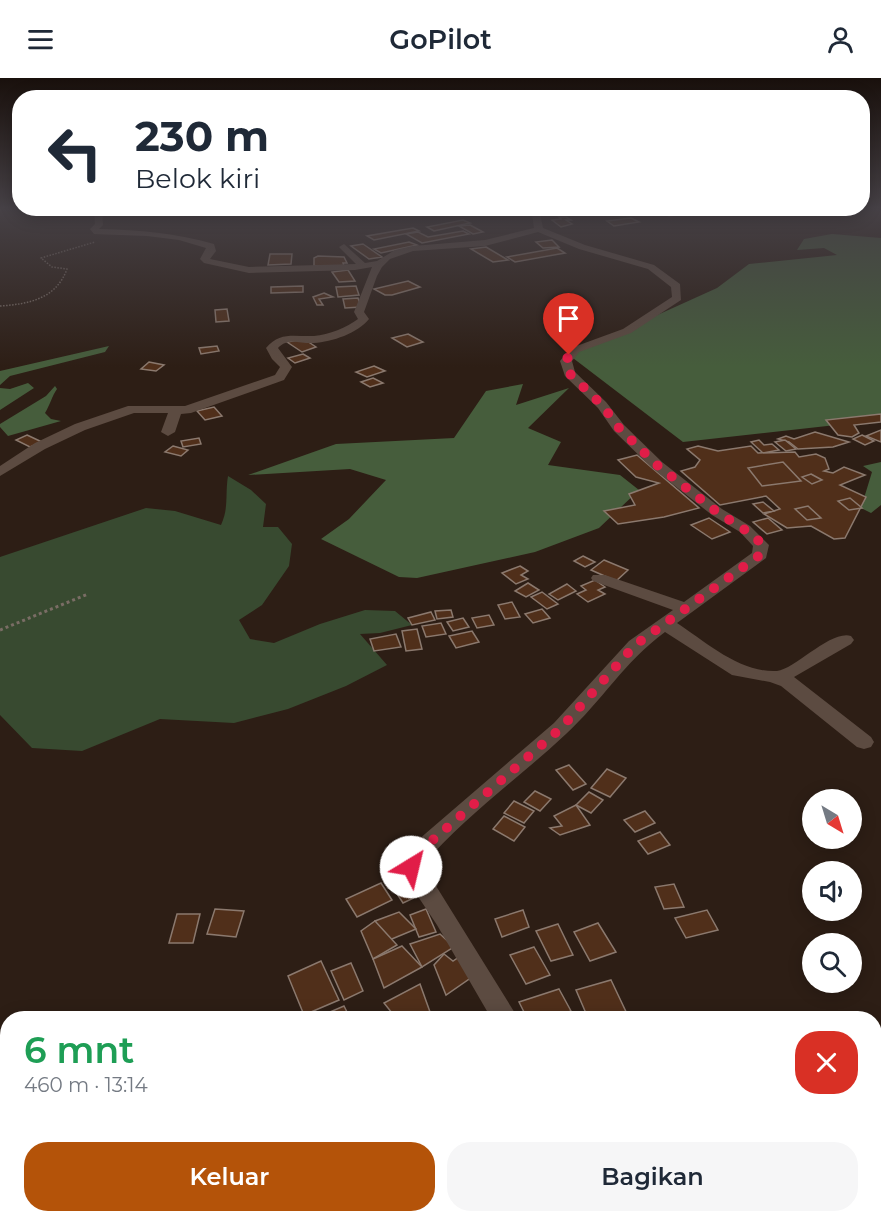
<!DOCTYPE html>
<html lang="id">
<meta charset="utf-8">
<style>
body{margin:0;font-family:Montserrat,sans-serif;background:#f6f6f7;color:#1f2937;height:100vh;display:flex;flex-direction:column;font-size:22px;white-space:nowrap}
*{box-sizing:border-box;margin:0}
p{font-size:20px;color:#747a83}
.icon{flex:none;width:33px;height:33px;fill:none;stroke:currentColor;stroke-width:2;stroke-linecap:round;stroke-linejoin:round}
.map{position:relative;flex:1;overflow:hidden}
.side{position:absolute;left:0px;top:933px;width:882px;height:212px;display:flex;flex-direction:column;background:#fff;border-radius:24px 24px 0 0;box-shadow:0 3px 15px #0003}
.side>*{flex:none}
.hud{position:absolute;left:12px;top:12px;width:858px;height:126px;border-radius:24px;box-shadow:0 3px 15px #0003;background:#fff;color:#1f2937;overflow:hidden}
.needle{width:39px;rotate:142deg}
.controls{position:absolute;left:802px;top:711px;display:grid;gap:12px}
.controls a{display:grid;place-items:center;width:60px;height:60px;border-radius:50%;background:#fff;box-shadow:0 3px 15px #0003;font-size:30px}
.pin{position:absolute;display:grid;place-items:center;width:51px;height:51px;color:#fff;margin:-62px -26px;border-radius:50% 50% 50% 0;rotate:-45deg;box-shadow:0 0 6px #0007}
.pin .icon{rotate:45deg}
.me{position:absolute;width:66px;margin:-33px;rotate:36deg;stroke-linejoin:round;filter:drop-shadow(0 0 4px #0008)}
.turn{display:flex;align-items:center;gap:21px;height:126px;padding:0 24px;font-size:27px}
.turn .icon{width:78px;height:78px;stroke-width:2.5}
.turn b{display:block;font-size:42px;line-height:51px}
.round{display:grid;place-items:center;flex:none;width:63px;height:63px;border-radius:24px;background:#f6f6f7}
.headline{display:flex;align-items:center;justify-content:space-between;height:102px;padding:0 24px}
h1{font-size:36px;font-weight:600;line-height:45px;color:#1e9e55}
.action{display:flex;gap:12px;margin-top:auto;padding:12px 24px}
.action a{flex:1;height:69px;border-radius:24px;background:#b45309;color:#fff;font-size:24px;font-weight:600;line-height:69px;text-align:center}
.action a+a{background:#f6f6f7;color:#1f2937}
header{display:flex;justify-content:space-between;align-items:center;height:78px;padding:0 24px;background:#fff;font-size:27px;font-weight:600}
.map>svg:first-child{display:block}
.green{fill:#384a30}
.forest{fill:#465d3c}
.building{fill:#502f1a;stroke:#8b796e;stroke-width:1.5}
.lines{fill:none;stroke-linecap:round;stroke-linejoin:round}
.path-far1{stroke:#7a6d65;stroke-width:1.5;stroke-dasharray:1.5 1.5;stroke-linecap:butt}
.path{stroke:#7a6d65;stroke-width:3;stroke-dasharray:3 3;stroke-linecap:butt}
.minor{fill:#5c4b41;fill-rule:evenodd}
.route{stroke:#e11d48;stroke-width:10;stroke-dasharray:0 18}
</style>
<header><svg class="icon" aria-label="menu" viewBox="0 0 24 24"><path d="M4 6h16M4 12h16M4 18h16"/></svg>GoPilot<svg class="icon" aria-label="person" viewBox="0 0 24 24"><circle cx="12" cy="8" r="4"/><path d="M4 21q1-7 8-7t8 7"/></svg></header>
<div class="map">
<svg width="881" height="1144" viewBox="0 0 881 1144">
<rect width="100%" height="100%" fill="#2d1e15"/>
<path class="green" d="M 228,398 L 251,412 L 266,426 L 263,449 L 278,449 L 292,466 L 289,488 L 262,527 L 239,542 L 250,561 L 274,565 L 320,546 L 365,532 L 395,533 L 412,547 L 380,555 L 360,556 L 387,587 L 346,608 L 288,631 L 234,645 L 160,641 L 82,673 L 32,670 L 0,637 L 0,479 L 146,430 L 175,433 L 221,447 C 229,430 225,416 228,398 Z"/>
<g class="forest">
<polygon points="832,156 881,160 881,342 683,364 569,277 717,210 749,186 837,177 824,170 797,172 804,161"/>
<polygon points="109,268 105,274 10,298 0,307 0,293"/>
<polygon points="28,305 34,310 0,332 0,310 10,311"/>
<polygon points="523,306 516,327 569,310 528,350 561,364 548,387 620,397 639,412 599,450 535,474 417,500 399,499 321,461 349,441 386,402 350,391 248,397 336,366 454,360 486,313"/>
<path d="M 55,308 L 57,311 C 52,318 50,327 45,335 L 51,341 L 61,343 L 8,358 L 0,349 L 0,346 L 46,318 Z"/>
<polygon points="881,384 881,427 871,435 861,430 872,394 863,388"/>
</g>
<g class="building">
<polygon points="675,130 685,136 669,138 660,131"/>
<polygon points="559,139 566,139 571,142 566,142 572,146 561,149 552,142 561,141"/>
<polygon points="631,140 639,144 614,148 607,143"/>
<polygon points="463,142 470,145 434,153 427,149"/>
<polygon points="470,147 483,154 473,156 459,148"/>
<polygon points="413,150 419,153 374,162 367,158"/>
<polygon points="463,153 469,156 422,165 406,156 418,154 428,159"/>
<polygon points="552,162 559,169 543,170 536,164"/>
<polygon points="409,164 417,167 381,175 374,171"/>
<polygon points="363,166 382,179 369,181 351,168"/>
<polygon points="486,169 508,182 493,184 471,171"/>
<polygon points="557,170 565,175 515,184 507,179"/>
<polygon points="270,176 292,176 291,186 268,187"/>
<polygon points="318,178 344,179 347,185 343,185 344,188 314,188 314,180"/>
<polygon points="348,192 355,203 339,204 332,194"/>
<polygon points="408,203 420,209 392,217 385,217 374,211"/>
<polygon points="303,208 303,214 271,215 271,209"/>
<polygon points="356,208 359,217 338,219 336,209"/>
<polygon points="324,215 333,219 319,221 323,227 317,227 313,219"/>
<polygon points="358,220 361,229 345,230 343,221"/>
<polygon points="227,231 229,243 216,244 215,232"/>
<polygon points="408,256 423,264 407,269 392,260"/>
<polygon points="304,261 316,269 302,274 287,264"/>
<polygon points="217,268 219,273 201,276 199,270"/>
<polygon points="303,276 310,280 295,285 288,280"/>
<polygon points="149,284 164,287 156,293 141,291"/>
<polygon points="374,288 385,293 367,299 356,294"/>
<polygon points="373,300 383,305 370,309 361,304"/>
<polygon points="214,329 222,338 205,342 197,333"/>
<polygon points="881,336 881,344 854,347 859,355 852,359 838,357 826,342"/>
<polygon points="881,352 881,364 866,358"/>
<polygon points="815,354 849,364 833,369 798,371 789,364 778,361 786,358 794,361"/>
<polygon points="27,357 42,364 30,369 16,362"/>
<polygon points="862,357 874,363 865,367 853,361"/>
<polygon points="199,360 201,366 183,369 181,363"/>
<polygon points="759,362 764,367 772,366 779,372 763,375 751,364"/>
<polygon points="785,362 796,371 786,373 775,364"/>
<polygon points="173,368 188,372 181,378 165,374"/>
<polygon points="698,368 718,373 751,368 758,375 795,374 799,379 816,376 825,380 829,391 824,393 833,395 844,389 865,397 840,407 866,419 845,460 834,461 811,448 787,450 764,436 780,431 766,418 720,427 681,393 695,389 700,382 687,371"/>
<polygon points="637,377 699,430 664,439 618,446 604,433 635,427 629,416 659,405 636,399 618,382"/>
<polygon points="783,384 801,403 762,408 748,390"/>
<polygon points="811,396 822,402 812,406 802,399"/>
<polygon points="850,420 862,430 849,432 838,423"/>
<polygon points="763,424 774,433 763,435 753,426"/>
<polygon points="808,428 821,440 807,442 795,431"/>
<polygon points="709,440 730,454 712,461 691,447"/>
<polygon points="768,440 782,452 767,456 753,444"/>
<polygon points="583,478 595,484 585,489 574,483"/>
<polygon points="604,482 628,492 616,503 591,492"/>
<polygon points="520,488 528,493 521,497 528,501 516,506 502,495"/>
<polygon points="595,502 605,509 598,512 605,516 588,524 577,516 586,512 581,508"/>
<polygon points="528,505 539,512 526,519 515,513"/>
<polygon points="567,506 576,513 558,522 549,516"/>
<polygon points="542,514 558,526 547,531 531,519"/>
<polygon points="512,524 520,539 505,541 498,527"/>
<polygon points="542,531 550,540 533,545 525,536"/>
<polygon points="451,532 453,539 437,541 435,533"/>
<polygon points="431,534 435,542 412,547 408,540"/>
<polygon points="489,537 494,547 477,550 472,540"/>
<polygon points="463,540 469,549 453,553 447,544"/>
<polygon points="441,545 446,556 426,559 422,548"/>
<polygon points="417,551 422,571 406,573 402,553"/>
<polygon points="472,553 479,564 456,570 449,558"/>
<polygon points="396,556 401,569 374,573 370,561"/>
<polygon points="569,687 586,706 573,712 556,692"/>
<polygon points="607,691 626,700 610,719 591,710"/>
<polygon points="535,713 551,721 540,733 524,724"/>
<polygon points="589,714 603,722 591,735 576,727"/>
<polygon points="514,723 534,733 524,745 504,735"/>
<polygon points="576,727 590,747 560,757 550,750 562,748 554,738"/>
<polygon points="645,733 655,745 635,754 624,742"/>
<polygon points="504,738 525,749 514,763 493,751"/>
<polygon points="660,754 670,767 648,776 638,763"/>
<polygon points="409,804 418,818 403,825 394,811"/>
<polygon points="381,805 392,822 357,839 346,821"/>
<polygon points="674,806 684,829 664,831 655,809"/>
<polygon points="215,831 244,833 236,859 207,856"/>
<polygon points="426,831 436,854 419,859 410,837"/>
<polygon points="523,832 529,849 502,859 495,841"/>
<polygon points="707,832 718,852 686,860 675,840"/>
<polygon points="399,834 416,851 387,863 375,843"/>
<polygon points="177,836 200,836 193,865 169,865"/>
<polygon points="375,843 397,867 373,881 361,853"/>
<polygon points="598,845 616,874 590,883 574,854"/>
<polygon points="558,846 573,877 551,883 536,853"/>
<polygon points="440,856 454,869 422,889 410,866"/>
<polygon points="402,868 422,889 384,910 373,881"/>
<polygon points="534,869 550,897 526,906 510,877"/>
<polygon points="444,876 453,883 459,879 472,899 446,917 434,887"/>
<polygon points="321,883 339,922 304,937 288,898"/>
<polygon points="351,885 363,913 344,922 331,893"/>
<polygon points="611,902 629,940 588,940 576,912"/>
<polygon points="420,906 430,934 418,940 396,940 384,925"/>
<polygon points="559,911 571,933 550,940 527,940 519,924"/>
<polygon points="344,928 350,940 316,940"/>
</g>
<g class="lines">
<path class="path-far1" d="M 0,228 C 29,226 56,221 67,191 L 52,189 L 41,180 L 95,164"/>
<polyline class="path" points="0,552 88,516"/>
<g class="minor">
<polygon points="0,129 6,129 0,133"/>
<path d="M 94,130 L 102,130 L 103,147 L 99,151 C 140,152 176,155 214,166 L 216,173 L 210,181 L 249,189 L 356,186 L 339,169 L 344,166 L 365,185 L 377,183 L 395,172 L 413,168 L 485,162 L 534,150 L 531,130 L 539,130 L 543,150 L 585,167 L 654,187 L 680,206 L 681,222 L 631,255 L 579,274 L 572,283 L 575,294 L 606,324 L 624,347 L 662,384 L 722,431 L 750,448 L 769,467 L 766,480 L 677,545 C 706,564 740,595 777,593 C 796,591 830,552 851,558 L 854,562 L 851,566 L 794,599 L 871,659 L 874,664 L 871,669 L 864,671 L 857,669 L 781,608 L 770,604 L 732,597 L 665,554 C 624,584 602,623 566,656 C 519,700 465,738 423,787 L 518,940 L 491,940 L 437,847 L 403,796 L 400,789 L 405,777 L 418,762 L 554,645 L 629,563 L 673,532 L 593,503 L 591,500 L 593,497 L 605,497 L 684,524 L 752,475 L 753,468 L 740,454 L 712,437 L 652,390 L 614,353 L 598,330 L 565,298 L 560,283 L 571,270 L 623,251 L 672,219 L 671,209 L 648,191 L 579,171 L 538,154 L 485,168 L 413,173 L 390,181 L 382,189 L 377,198 L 364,234 L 369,241 C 358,255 332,264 314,265 C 300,266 288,259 278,270 L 292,289 L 284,302 L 191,335 L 181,336 L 175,354 L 168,358 L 161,354 L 168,335 L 134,335 L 85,352 L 45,371 L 0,398 L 0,388 L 35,365 L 75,346 L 128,328 L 185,328 L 275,297 L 280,289 L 272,281 L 266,270 C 280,253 295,259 314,258 C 329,257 347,249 358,241 L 354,234 L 372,189 L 355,192 L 249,195 L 204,185 L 200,181 L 206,170 L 179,162 L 147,158 L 94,156 L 90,151 L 95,146 Z"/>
<polygon points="596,1137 627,1137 630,1144 599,1144"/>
</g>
</g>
<linearGradient id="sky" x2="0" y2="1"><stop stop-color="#19100c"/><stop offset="0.45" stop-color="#464146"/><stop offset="1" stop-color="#464146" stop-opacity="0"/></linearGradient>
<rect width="881" height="289" fill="url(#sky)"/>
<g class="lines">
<polyline class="route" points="411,789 413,783 426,768 561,650 635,567 760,477 761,467 756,459 717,434 657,387 619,350 602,327 569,295 566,283 569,277"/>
</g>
</svg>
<div class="controls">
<a><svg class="needle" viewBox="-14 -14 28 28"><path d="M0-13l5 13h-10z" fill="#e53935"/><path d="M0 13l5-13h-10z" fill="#747a83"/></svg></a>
<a><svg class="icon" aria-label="sound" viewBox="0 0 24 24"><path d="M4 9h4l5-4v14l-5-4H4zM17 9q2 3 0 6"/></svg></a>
<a><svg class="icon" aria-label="search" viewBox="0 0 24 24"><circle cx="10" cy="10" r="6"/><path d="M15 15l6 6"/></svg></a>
</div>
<div class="pin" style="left:569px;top:277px;background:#d93025"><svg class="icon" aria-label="arrive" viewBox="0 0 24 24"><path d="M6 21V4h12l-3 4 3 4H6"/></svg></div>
<svg class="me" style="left:411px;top:789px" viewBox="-20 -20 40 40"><circle r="19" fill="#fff"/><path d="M0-13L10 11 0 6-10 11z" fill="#e11d48"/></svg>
<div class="hud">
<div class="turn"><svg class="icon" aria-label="left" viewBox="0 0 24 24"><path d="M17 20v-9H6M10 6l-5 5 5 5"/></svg><div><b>230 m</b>Belok kiri</div></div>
</div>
<section class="side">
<div class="headline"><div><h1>6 mnt</h1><p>460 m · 13:14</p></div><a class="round" style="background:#d93025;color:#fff"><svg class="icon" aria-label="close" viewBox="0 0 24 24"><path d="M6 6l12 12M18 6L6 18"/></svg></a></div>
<div class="action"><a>Keluar</a><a>Bagikan</a></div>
</section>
</div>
